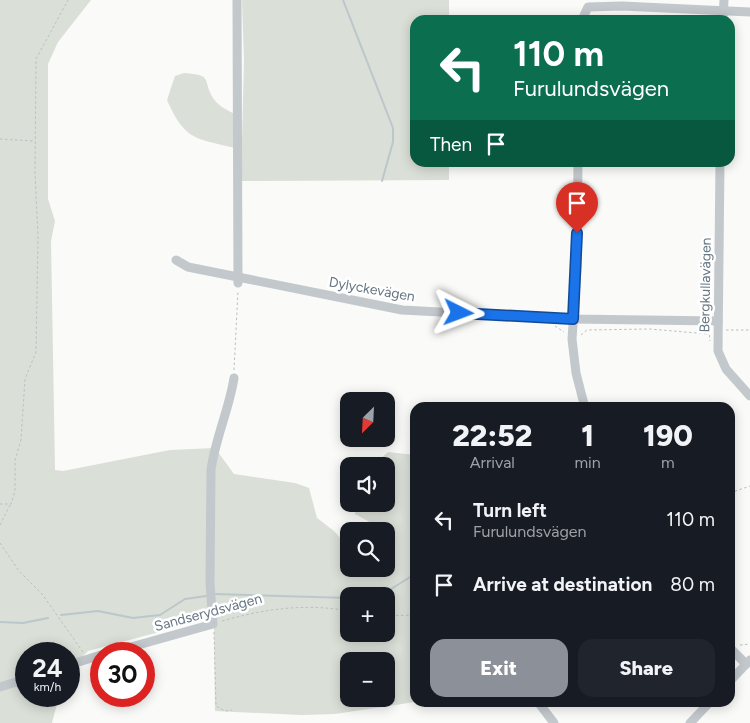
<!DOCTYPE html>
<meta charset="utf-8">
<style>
body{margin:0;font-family:Figtree,sans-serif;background:#20242c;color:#f1f3f6;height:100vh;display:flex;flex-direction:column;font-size:19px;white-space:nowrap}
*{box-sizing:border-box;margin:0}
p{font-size:16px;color:#9ea1a6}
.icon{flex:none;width:28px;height:28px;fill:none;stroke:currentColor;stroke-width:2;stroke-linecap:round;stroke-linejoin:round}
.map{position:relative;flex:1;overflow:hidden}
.sheet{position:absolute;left:410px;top:402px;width:325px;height:305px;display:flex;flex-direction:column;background:#171b24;border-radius:15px;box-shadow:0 2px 12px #0003}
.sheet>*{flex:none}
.banner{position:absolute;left:410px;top:15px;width:325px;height:152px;border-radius:15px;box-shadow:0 2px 12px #0003;background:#0b6e4f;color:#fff;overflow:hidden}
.needle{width:32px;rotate:204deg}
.fabs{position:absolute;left:340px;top:392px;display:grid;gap:10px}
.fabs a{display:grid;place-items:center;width:55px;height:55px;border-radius:10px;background:#171b24;box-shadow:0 2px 12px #0003;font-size:25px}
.speed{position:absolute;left:15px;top:642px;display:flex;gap:10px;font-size:25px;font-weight:700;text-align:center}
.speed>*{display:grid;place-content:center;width:65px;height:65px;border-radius:50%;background:#171b24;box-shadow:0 2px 12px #0003;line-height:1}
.speed small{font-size:12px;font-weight:400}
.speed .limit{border:8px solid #d22;background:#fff;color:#111}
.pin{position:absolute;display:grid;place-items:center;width:42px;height:42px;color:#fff;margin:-51px -21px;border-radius:50% 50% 50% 0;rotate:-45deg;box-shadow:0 0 5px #0007}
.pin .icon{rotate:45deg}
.me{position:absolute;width:55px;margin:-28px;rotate:93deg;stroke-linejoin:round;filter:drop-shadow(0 0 4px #0008)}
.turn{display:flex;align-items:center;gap:18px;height:105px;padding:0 20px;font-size:22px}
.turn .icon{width:65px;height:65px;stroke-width:2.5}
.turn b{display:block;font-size:35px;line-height:42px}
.then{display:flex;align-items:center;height:48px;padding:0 20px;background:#0003;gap:10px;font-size:19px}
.eta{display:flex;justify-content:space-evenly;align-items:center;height:85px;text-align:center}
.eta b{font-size:30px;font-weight:800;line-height:35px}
.action{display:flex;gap:10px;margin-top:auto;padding:10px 20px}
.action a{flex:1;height:58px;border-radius:15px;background:#8c9099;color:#fff;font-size:20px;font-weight:800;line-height:58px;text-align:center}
.action a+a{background:#20242c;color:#f1f3f6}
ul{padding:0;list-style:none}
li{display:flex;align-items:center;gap:15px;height:65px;padding:0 20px}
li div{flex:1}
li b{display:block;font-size:19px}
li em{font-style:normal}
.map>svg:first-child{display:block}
.green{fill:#dadfd7;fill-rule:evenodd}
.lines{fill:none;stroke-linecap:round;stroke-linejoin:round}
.stream{stroke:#bbc7cb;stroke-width:2}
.path{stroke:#bbbfc2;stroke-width:1;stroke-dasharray:2.5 2.5;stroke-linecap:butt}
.minor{stroke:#c3c8cc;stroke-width:9}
.route-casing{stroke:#114b97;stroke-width:12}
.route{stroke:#1a73e8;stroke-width:9}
.labels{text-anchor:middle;stroke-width:5;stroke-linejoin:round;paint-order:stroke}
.street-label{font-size:14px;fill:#657683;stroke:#fff}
</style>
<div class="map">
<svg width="750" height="723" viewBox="0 0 750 723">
<rect width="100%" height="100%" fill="#fafaf8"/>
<g class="green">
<path d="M 0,0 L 91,0 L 58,42 L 48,64 L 48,199 L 55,221 L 51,241 L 55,470 L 63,471 L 170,450 L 215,448 L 234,474 L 295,483 L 309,488 L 317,518 L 334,531 L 349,548 L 349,569 L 386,569 L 386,531 L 355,514 L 355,504 L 386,504 L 386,466 L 372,466 L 388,452 L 415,455 L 415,702 L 335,714 L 302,715 L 215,711 L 214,629 L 208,619 L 88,651 L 69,671 L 69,654 L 26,654 L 26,696 L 59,696 L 52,723 L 0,723 ZM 349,596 L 386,596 L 386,634 L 349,634 ZM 349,661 L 386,661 L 386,699 L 349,699 Z"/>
<polygon points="242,0 449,0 449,20 415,20 415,162 449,163 449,180 241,181 244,61"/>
<path d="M 184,73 C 214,75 202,80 213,98 C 218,106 227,110 235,114 L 235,148 C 194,138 185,140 167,100 L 175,76 Z"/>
</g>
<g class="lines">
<g class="stream">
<polyline points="343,0 393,128 393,142 382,181"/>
<polyline points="216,594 349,598"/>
<polyline points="372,596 383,594 415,574"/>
<polyline points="61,615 98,611 133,618 160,615 185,599 206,596"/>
<polyline points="0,622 23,623 48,618"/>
</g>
<g class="path">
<polyline points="0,139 34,141"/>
<polyline points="709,313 710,247"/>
<polyline points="555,326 564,332"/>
<polyline points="709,330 710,341"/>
<polyline points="726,330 750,330"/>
<polyline points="581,335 587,330 650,329 708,334"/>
<polyline points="234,370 238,291"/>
<polyline points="730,493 750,486"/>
<polyline points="0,504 11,504 15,491 15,460 21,440 25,379 36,352 38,237 35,173 36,59 68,0"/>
<polyline points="0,525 10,505"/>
<polyline points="0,543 19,571 42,594 83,652"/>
<polyline points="386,616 415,615"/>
<path d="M 222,621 C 265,609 304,603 349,611"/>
<polyline points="214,632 216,706 225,711 232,710"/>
<polyline points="740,645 750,644"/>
</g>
<g class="minor">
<polyline points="237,0 238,283"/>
<polyline points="582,20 588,7 622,6 750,12"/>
<polyline points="723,20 724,0"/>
<polyline points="578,162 577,269 572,339 576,373 585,408"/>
<polyline points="720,162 718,351 726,369 750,396"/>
<polyline points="176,260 188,267 402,310 573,319 718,321"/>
<polyline points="730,648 746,664"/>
<path d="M 106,654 L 213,624 L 210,583 L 211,470 C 215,439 229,410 234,378"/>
<polyline points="69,665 101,655"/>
<polyline points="730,681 750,660"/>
<polyline points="0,687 26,679"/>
<polyline points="538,702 554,723"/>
<polyline points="690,723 710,702"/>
</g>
</g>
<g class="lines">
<g class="route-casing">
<polyline id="route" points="459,313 573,319 577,233"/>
</g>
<use href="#route" class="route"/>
</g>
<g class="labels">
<g class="street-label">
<text transform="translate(705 285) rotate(-89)" y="5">Bergkullavägen</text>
<text transform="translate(372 289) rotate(10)" y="5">Dylyckevägen</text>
<text transform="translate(208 612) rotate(-15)" y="5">Sandserydsvägen</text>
</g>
</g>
</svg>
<div class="fabs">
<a><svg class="needle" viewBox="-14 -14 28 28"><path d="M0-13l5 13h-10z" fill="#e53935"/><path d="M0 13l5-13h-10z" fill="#9ea1a6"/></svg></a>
<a><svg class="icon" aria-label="sound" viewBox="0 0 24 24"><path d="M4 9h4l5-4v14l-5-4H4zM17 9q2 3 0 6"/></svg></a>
<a><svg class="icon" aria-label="search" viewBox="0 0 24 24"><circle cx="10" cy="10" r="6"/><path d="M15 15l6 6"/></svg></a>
<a>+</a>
<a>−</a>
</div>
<div class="speed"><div>24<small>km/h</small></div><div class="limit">30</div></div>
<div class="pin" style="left:577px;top:233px;background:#d93025"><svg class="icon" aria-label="arrive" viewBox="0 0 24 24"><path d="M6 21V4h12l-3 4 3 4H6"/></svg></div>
<svg class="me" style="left:459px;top:313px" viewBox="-20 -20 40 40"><path d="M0-17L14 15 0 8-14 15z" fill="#1a73e8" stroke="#fff" stroke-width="4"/></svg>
<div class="banner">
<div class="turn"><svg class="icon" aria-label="left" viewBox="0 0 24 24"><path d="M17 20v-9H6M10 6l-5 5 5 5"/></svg><div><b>110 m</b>Furulundsvägen</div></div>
<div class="then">Then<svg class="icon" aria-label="arrive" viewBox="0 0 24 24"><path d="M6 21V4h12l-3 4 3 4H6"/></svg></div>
</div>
<section class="sheet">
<div class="eta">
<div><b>22:52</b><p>Arrival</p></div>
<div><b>1</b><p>min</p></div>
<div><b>190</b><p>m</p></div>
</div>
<ul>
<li><svg class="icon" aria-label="left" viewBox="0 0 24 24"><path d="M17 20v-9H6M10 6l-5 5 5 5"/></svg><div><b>Turn left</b><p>Furulundsvägen</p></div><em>110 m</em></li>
<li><svg class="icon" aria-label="arrive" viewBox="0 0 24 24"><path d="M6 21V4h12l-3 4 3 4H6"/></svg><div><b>Arrive at destination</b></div><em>80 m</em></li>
</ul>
<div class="action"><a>Exit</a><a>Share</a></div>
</section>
</div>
